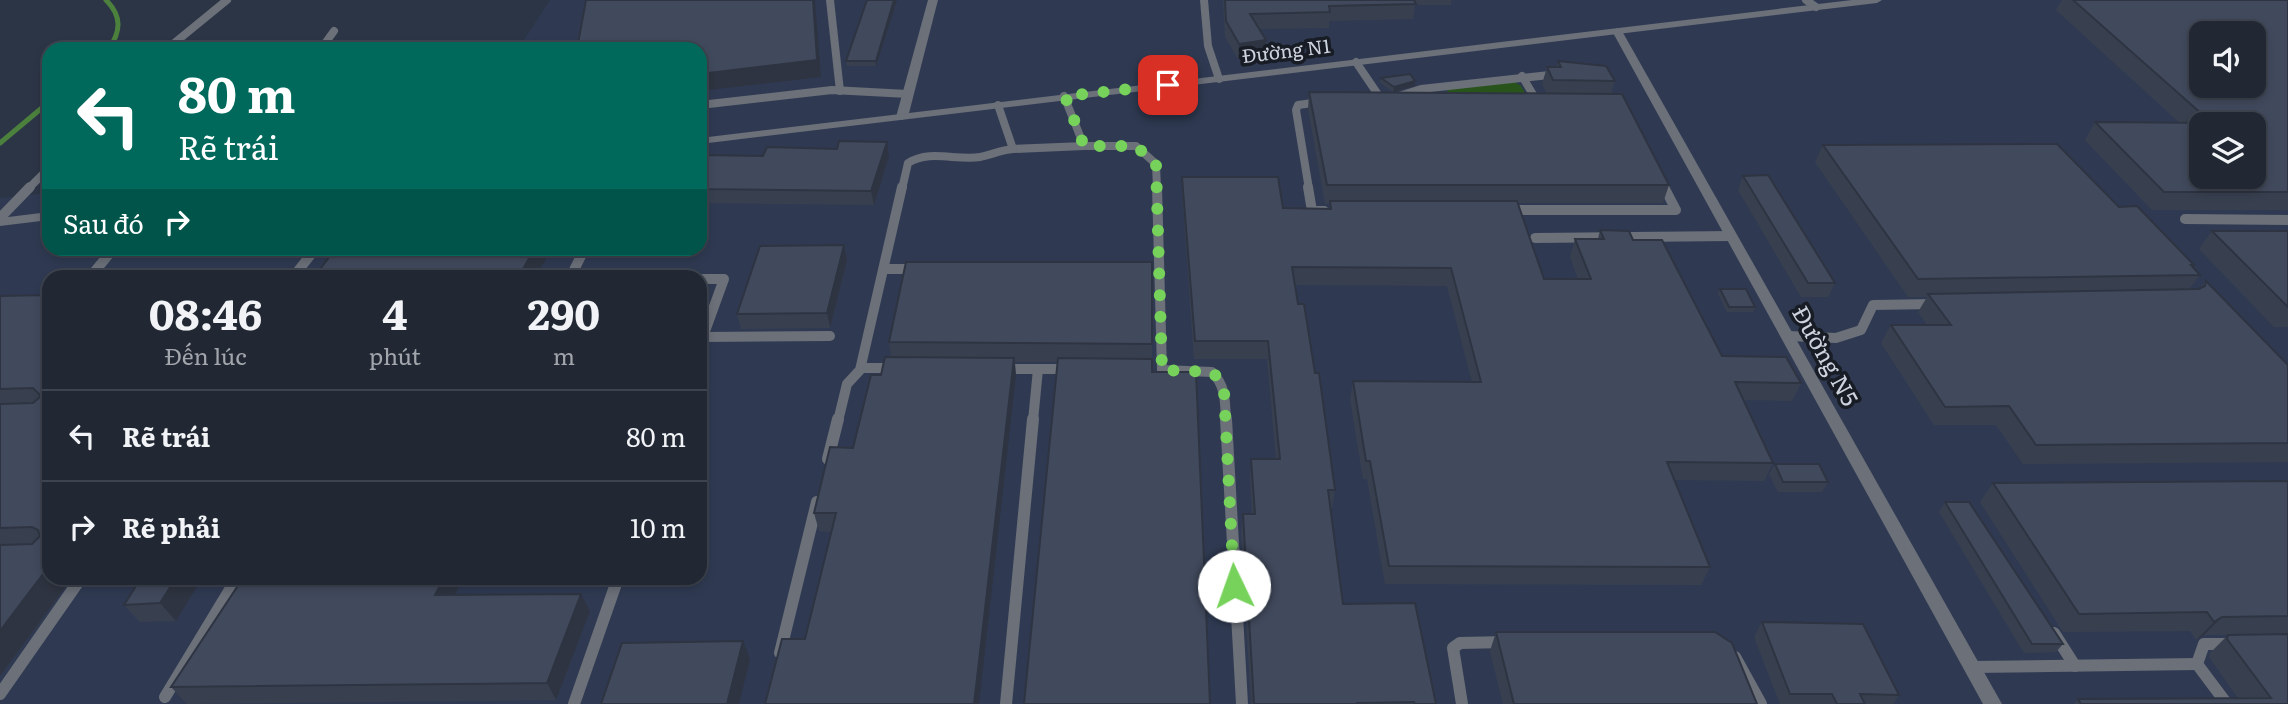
<!DOCTYPE html>
<html lang="vi">
<meta charset="utf-8">
<style>
body{margin:0;font-family:Literata,serif;background:#29303c;color:#f1f3f6;height:100vh;display:flex;flex-direction:column;font-size:26px;white-space:nowrap}
*{box-sizing:border-box;margin:0}
p{font-size:23px;color:#a2a6ac}
.icon{flex:none;width:38px;height:38px;fill:none;stroke:currentColor;stroke-width:2;stroke-linecap:round;stroke-linejoin:round}
.map{position:relative;flex:1;overflow:hidden}
.details{position:absolute;left:42px;top:270px;width:665px;height:315px;display:flex;flex-direction:column;background:#212834;border-radius:21px;box-shadow:0 4px 10px #0003,0 0 0 2px #3e444f}
.details>*{flex:none}
.top-card{position:absolute;left:42px;top:42px;width:665px;height:214px;border-radius:21px;box-shadow:0 4px 10px #0003,0 0 0 2px #3e444f;background:#00695c;color:#fff;overflow:hidden}
.fabs{position:absolute;left:2189px;top:21px;display:grid;gap:14px}
.fabs a{display:grid;place-items:center;width:77px;height:77px;border-radius:14px;background:#212834;box-shadow:0 4px 10px #0003,0 0 0 2px #3e444f;font-size:35px}
.pin{position:absolute;display:grid;place-items:center;width:60px;height:60px;color:#fff;margin:-30px;border-radius:14px;box-shadow:0 4px 10px #0006}
.me{position:absolute;width:77px;margin:-38px;rotate:357deg;stroke-linejoin:round;filter:drop-shadow(0 0 5px #0008)}
.turn{display:flex;align-items:center;gap:24px;height:147px;padding:0 21px;font-size:32px}
.turn .icon{width:91px;height:91px;stroke-width:2.5}
.turn b{display:block;font-size:49px;line-height:60px}
.then{display:flex;align-items:center;height:66px;padding:0 21px;background:#0003;gap:14px;font-size:26px}
.eta{display:flex;justify-content:space-evenly;align-items:center;height:119px;text-align:center}
.eta b{font-size:42px;font-weight:700;line-height:49px}
ul{padding:0;list-style:none}
li{display:flex;align-items:center;gap:21px;height:91px;padding:0 21px;border-top:2px solid #3e444f}
li div{flex:1}
li b{display:block;font-size:26px}
li em{font-style:normal}
.map>svg:first-child{display:block}
.built{fill:#2f3a52;fill-rule:evenodd}
.green{fill:#28531b}
.lines{fill:none;stroke-linecap:round;stroke-linejoin:round}
.stream{stroke:#4c803d;stroke-width:5}
.service-far2{stroke:#6b7079;stroke-width:8}
.service-far1{stroke:#6b7079;stroke-width:10}
.service{stroke:#6b7079;stroke-width:12}
.minor{fill:#6b7079;fill-rule:evenodd}
.tertiary{fill:#6b7079;fill-rule:evenodd}
.wall{fill:#384050}
.shaded-wall{fill:#2e3441}
.building{fill:#414a5d;stroke:#2e3441;stroke-width:2;fill-rule:evenodd}
.route{stroke:#76d25a;stroke-width:12;stroke-dasharray:0 21.6}
.labels{text-anchor:middle;stroke-width:7;stroke-linejoin:round;paint-order:stroke}
.far-street-label{font-size:19px;fill:#ced4df;stroke:#181c24}
.street-label{font-size:23px;fill:#ced4df;stroke:#181c24}
</style>
<div class="map">
<svg width="2288" height="704" viewBox="0 0 2288 704">
<rect width="100%" height="100%" fill="#2c3546"/>
<path class="built" d="M 550,0 L 2288,0 L 2288,704 L 0,704 L 0,198 L 49,193 L 49,248 L 700,248 L 700,49 L 518,49 ZM 2202,33 L 2254,33 L 2254,86 L 2202,86 ZM 2202,124 L 2254,124 L 2254,177 L 2202,177 ZM 49,276 L 700,276 L 700,578 L 49,578 Z"/>
<polygon class="green" points="1513,81 1521,86 1525,93 1447,93 1448,89"/>
<g class="lines">
<g class="stream">
<path d="M 106,0 C 122,16 121,31 109,49"/>
<polyline points="0,143 49,102"/>
</g>
<g class="service-far2">
<polyline points="830,0 840,91"/>
<polyline points="1204,0 1208,46 1219,79"/>
<polyline points="1806,0 1816,7"/>
<polyline points="167,49 227,0"/>
<polyline points="321,49 334,31"/>
<polyline points="1356,62 1383,102"/>
<polyline points="1522,76 1538,103"/>
<polyline points="1064,96 1084,146 1136,146 1156,164 1157,189"/>
<polyline points="1399,96 1421,89 1559,74"/>
<polyline points="700,105 832,90 908,94"/>
<polyline points="998,105 1013,149 1084,146"/>
<polyline points="1660,179 1665,189"/>
<polyline points="28,189 49,168"/>
<path d="M 902,189 L 908,163 C 930,149 956,161 980,157 C 991,155 1001,150 1013,149"/>
<polyline points="1309,189 1296,110 1298,105 1320,102"/>
</g>
<g class="service-far1">
<path d="M 1157,187 L 1162,370 L 1212,372 C 1226,386 1225,402 1226,421"/>
<polyline points="1308,187 1312,211 1324,211"/>
<polyline points="1508,210 1676,210 1664,187"/>
<polyline points="0,218 30,187"/>
<polyline points="2185,219 2288,220"/>
<polyline points="1535,238 1731,236"/>
<polyline points="884,269 916,269"/>
<polyline points="91,276 114,248"/>
<polyline points="294,276 316,248"/>
<polyline points="571,276 585,248"/>
<polyline points="700,279 724,279 700,345"/>
<polyline points="1788,336 1836,338 1861,330 1873,305 1934,304"/>
<polyline points="703,337 830,336"/>
<polyline points="861,368 896,368"/>
<polyline points="1004,369 1068,369"/>
<polyline points="838,421 847,384 860,370 902,187"/>
<polyline points="1033,421 1038,369"/>
</g>
<g class="service">
<polyline points="1226,419 1242,704"/>
<polyline points="828,459 838,419"/>
<polyline points="2054,633 2075,666"/>
<polyline points="780,653 817,502"/>
<polyline points="1735,657 1761,704"/>
<polyline points="2197,664 2204,644 2233,644"/>
<polyline points="2197,664 2227,704"/>
<polyline points="1973,667 2197,664"/>
<polyline points="0,694 81,578"/>
<polyline points="165,697 237,578"/>
<polyline points="574,704 618,578"/>
<polyline points="1006,704 1033,419"/>
<polyline points="1462,704 1453,648 1460,643 1507,642"/>
</g>
<g class="minor">
<polygon points="928,0 938,0 908,117 902,120 896,117"/>
<polygon points="1617,28 1622,31 2002,704 1983,704 1612,31"/>
</g>
<g class="tertiary">
<polygon points="1852,0 1882,0 1877,3 700,144 700,138"/>
<polygon points="49,212 49,220 0,226 0,218"/>
</g>
</g>
<g class="wall">
<polygon points="867,0 876,66 847,66 846,61"/>
<polygon points="1223,0 1451,0 1451,5 1415,5 1413,19 1329,21 1329,28 1259,29 1265,56 1238,59 1225,37"/>
<polygon points="2062,0 2288,0 2288,210 2152,210 2085,140 2095,122 2180,123 2056,10"/>
<polygon points="1558,61 1615,81 1611,94 1669,185 1663,203 1518,203 1544,279 1578,279 1570,257 1575,239 1598,239 1600,230 1633,240 1722,356 1801,383 1792,401 1744,400 1773,463 1764,481 1674,480 1710,567 1701,585 1385,584 1367,479 1363,479 1350,399 1353,381 1472,382 1447,286 1295,285 1298,304 1315,373 1335,490 1332,508 1330,508 1343,604 1436,704 1251,704 1241,532 1243,514 1252,514 1250,477 1251,459 1276,459 1267,359 1194,359 1182,194 1182,177 1283,208 1329,209 1330,204 1325,204 1308,109 1309,92 1547,94 1542,84 1547,67 1557,67"/>
<polygon points="1381,78 1415,81 1415,86 1393,92 1380,82"/>
<polygon points="1823,145 2119,207 2194,265 2192,267 2200,275 2189,289 2199,289 2206,281 2288,365 2288,462 2023,464 1996,425 1934,425 1881,343 1891,325 1927,325 1918,312 1927,297 1908,297 1815,162"/>
<polygon points="837,149 889,156 874,205 700,203 700,155 763,156"/>
<polygon points="1743,176 1835,283 1828,297 1801,297 1738,190"/>
<polygon points="2212,231 2288,231 2288,327 2274,327 2199,249"/>
<polygon points="847,260 830,328 741,329 737,314"/>
<polygon points="1152,262 1152,372 1210,704 1057,362 1015,362 1016,376 805,639 831,532 819,531 814,513 853,448 881,375 891,357 889,342"/>
<polygon points="1720,289 1755,307 1753,312 1727,312 1718,294"/>
<polygon points="49,295 72,578 0,676 0,296"/>
<polygon points="1775,464 1828,482 1822,492 1778,492 1769,474"/>
<polygon points="2288,481 2288,704 2074,704 2078,699 2238,698 2209,657 2210,653 2228,635 2204,635 2196,640 2190,631 2063,632 1980,502 1993,483"/>
<polygon points="1945,502 2063,644 2056,652 2024,653 1939,512"/>
<polygon points="141,578 176,621 140,622 124,605"/>
<polygon points="463,578 454,595 581,594 590,611 556,700 187,704 171,687"/>
<polygon points="1762,622 1899,695 1893,704 1780,704 1754,637"/>
<polygon points="1496,632 1757,704 1503,704 1490,651"/>
</g>
<g class="shaded-wall">
<polygon points="813,0 815,0 821,77 700,91 700,74"/>
<polygon points="894,0 897,0 876,66 876,61"/>
<polygon points="1266,40 1265,56 1238,59 1239,44"/>
<polygon points="1415,81 1415,86 1393,92 1394,87"/>
<polygon points="887,142 889,156 874,205 871,191"/>
<polygon points="844,245 847,260 830,328 827,313"/>
<polygon points="535,248 552,248 536,276 519,276"/>
<polygon points="1014,358 1016,376 979,704 974,704"/>
<polygon points="49,566 49,578 72,578 0,676 0,631"/>
<polygon points="176,578 202,578 176,621 160,603"/>
<polygon points="444,578 463,578 446,613 435,595"/>
<polygon points="581,594 590,611 556,700 547,683"/>
<polygon points="2222,617 2204,635 2196,640 2214,622"/>
<polygon points="743,641 750,659 739,704 727,704"/>
</g>
<g class="building">
<polygon points="586,0 813,0 817,60 700,74 700,49 577,49"/>
<polygon points="867,0 894,0 876,61 846,61"/>
<polygon points="1225,0 1414,0 1416,4 1329,6 1330,12 1250,14 1266,40 1239,44 1226,21"/>
<path d="M 2073,0 L 2288,0 L 2288,192 L 2164,192 L 2095,122 L 2212,123 ZM 2202,33 L 2254,33 L 2254,86 L 2202,86 ZM 2202,124 L 2254,124 L 2254,177 L 2202,177 Z"/>
<polygon points="1558,61 1606,66 1615,81 1553,80 1547,67 1561,67"/>
<polygon points="1410,74 1415,81 1394,87 1381,78"/>
<polygon points="1309,92 1622,94 1669,185 1327,185"/>
<polygon points="839,141 887,142 871,191 700,189 700,155 763,156 767,147 837,149"/>
<polygon points="2057,144 2119,207 2137,206 2194,265 2191,265 2200,275 1918,279 1823,145"/>
<polygon points="1768,175 1835,283 1808,283 1743,176"/>
<polygon points="1182,177 1278,177 1283,208 1331,209 1330,201 1517,201 1544,279 1591,279 1575,239 1604,239 1600,230 1629,231 1633,240 1662,240 1722,356 1786,357 1801,383 1735,382 1773,463 1667,462 1710,567 1389,566 1370,461 1366,461 1353,381 1481,382 1451,268 1292,267 1298,304 1304,304 1315,373 1319,373 1335,490 1328,490 1343,604 1415,603 1436,704 1415,704 1414,702 1357,703 1357,704 1254,704 1243,514 1255,514 1251,459 1280,459 1268,341 1195,341"/>
<polygon points="2212,231 2288,231 2288,307"/>
<polygon points="844,245 827,313 737,314 760,246"/>
<polygon points="336,248 535,248 519,276 315,276"/>
<polygon points="906,262 1152,262 1152,344 889,342"/>
<polygon points="2206,281 2288,365 2288,443 2036,445 2009,406 1945,407 1891,325 1951,325 1928,294 2199,289 2205,286"/>
<polygon points="1720,289 1746,289 1755,307 1729,307"/>
<polygon points="49,295 49,566 0,631 0,545 32,544 40,536 38,530 32,527 0,528 0,404 33,403 41,396 33,388 0,389 0,296"/>
<polygon points="885,357 1014,358 974,704 765,704 782,639 805,639 836,513 814,513 830,447 853,448 871,375 881,375"/>
<polygon points="1058,358 1152,359 1152,372 1196,372 1210,704 1024,704"/>
<polygon points="1775,464 1819,464 1828,482 1783,482"/>
<polygon points="2288,481 2288,616 2222,617 2214,622 2207,612 2079,614 1993,483"/>
<polygon points="1945,502 1969,502 2063,644 2032,644"/>
<polygon points="141,578 176,578 160,603 124,605"/>
<polygon points="243,578 444,578 435,595 581,594 547,683 171,687"/>
<polygon points="1762,622 1863,624 1899,695 1860,694 1865,704 1837,704 1832,694 1790,694"/>
<polygon points="1496,632 1715,632 1732,643 1757,704 1514,704"/>
<polygon points="2288,634 2288,704 2081,704 2078,699 2271,698 2227,639 2228,635"/>
<polygon points="743,641 727,704 601,704 622,643"/>
</g>
<g class="lines">
<polyline class="route" points="1168,85 1065,96 1084,146 1136,146 1156,164 1162,370 1212,372 1220,380 1224,391 1234,586"/>
</g>
<g class="labels">
<g class="far-street-label">
<text transform="translate(1286 51) rotate(-7)" y="7">Đường N1</text>
</g>
<g class="street-label">
<text transform="translate(1825 356) rotate(61)" y="8">Đường N5</text>
</g>
</g>
</svg>
<div class="fabs">
<a><svg class="icon" aria-label="sound" viewBox="0 0 24 24"><path d="M4 9h4l5-4v14l-5-4H4zM17 9q2 3 0 6"/></svg></a>
<a><svg class="icon" aria-label="layers" viewBox="0 0 24 24"><path d="M12 4l9 5-9 5-9-5zM3 14l9 5 9-5"/></svg></a>
</div>
<div class="pin" style="left:1168px;top:85px;background:#d93025"><svg class="icon" aria-label="arrive" viewBox="0 0 24 24"><path d="M6 21V4h12l-3 4 3 4H6"/></svg></div>
<svg class="me" style="left:1234px;top:586px" viewBox="-20 -20 40 40"><circle r="19" fill="#fff"/><path d="M0-13L10 11 0 6-10 11z" fill="#76d25a"/></svg>
<div class="top-card">
<div class="turn"><svg class="icon" aria-label="left" viewBox="0 0 24 24"><path d="M17 20v-9H6M10 6l-5 5 5 5"/></svg><div><b>80 m</b>Rẽ trái</div></div>
<div class="then">Sau đó<svg class="icon" aria-label="right" viewBox="0 0 24 24"><path d="M7 20v-9h11M14 6l5 5-5 5"/></svg></div>
</div>
<section class="details">
<div class="eta">
<div><b>08:46</b><p>Đến lúc</p></div>
<div><b>4</b><p>phút</p></div>
<div><b>290</b><p>m</p></div>
</div>
<ul>
<li><svg class="icon" aria-label="left" viewBox="0 0 24 24"><path d="M17 20v-9H6M10 6l-5 5 5 5"/></svg><div><b>Rẽ trái</b></div><em>80 m</em></li>
<li><svg class="icon" aria-label="right" viewBox="0 0 24 24"><path d="M7 20v-9h11M14 6l5 5-5 5"/></svg><div><b>Rẽ phải</b></div><em>10 m</em></li>
</ul>
</section>
</div>
